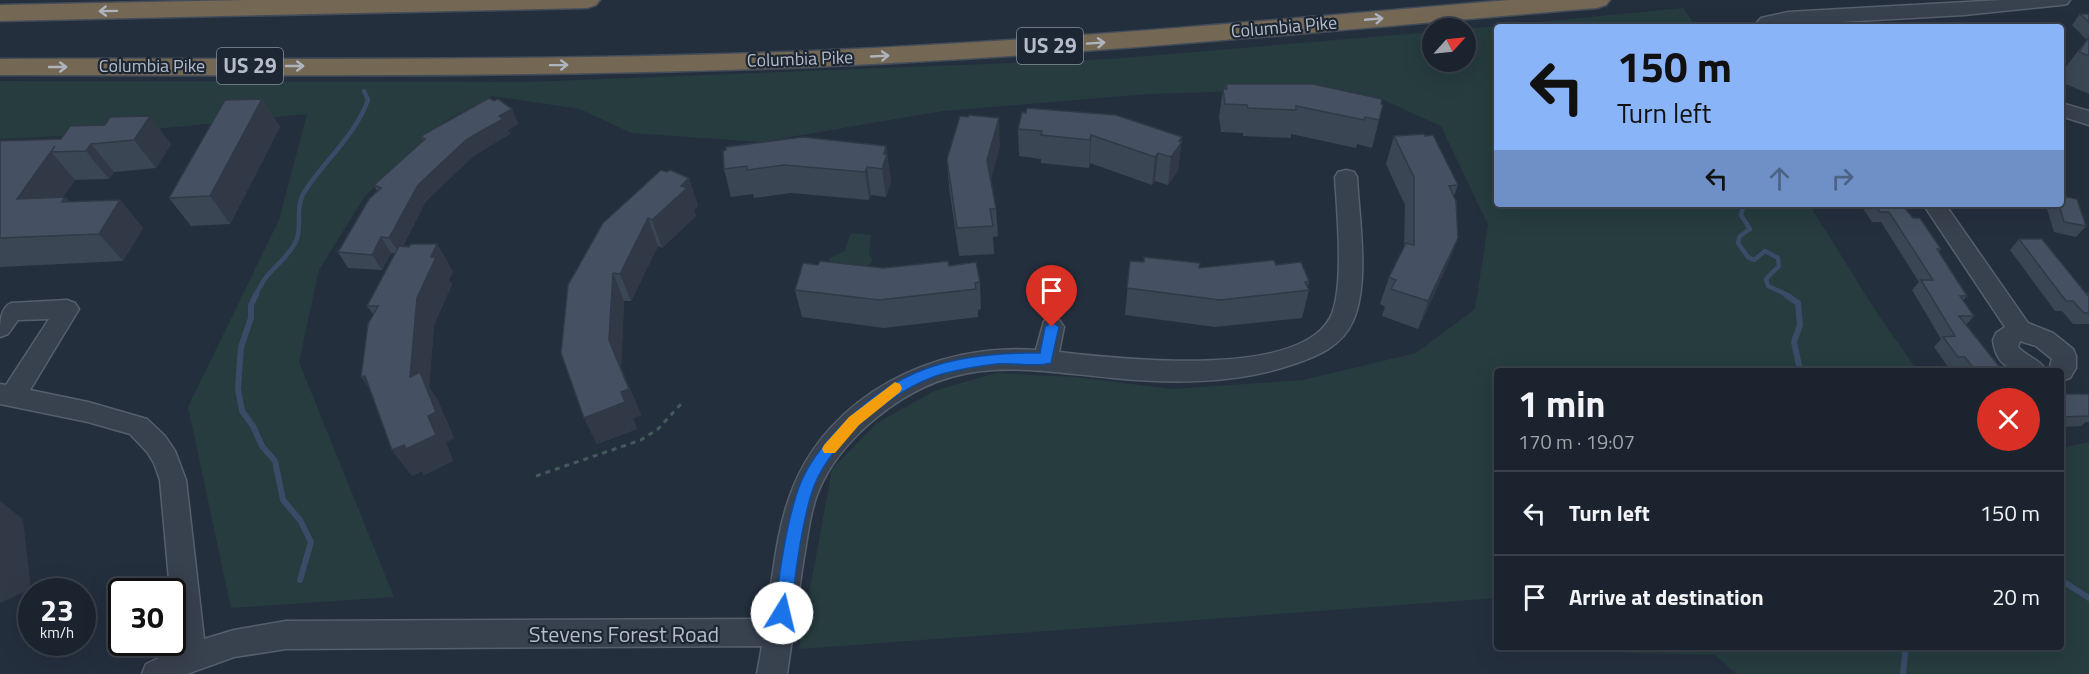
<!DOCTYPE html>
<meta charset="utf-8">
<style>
body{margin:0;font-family:"Titillium Web",sans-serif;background:#282f3a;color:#f1f3f6;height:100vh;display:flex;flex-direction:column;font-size:22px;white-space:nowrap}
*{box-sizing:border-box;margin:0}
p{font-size:20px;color:#a0a4aa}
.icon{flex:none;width:33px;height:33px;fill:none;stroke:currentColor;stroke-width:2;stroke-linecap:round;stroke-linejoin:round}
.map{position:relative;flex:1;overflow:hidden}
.sheet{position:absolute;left:1494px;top:368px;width:570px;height:282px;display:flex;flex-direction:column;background:#1b232e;border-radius:6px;box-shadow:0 6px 24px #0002,0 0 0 2px #39404a}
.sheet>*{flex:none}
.guide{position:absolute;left:1494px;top:24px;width:570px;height:183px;border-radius:6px;box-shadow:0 6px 24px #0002,0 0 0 2px #39404a;background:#8ab4f8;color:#111;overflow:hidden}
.needle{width:39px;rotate:63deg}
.tools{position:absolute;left:1422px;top:18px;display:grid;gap:12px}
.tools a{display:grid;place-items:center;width:54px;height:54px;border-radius:50%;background:#1b232e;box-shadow:0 6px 24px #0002,0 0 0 2px #39404a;font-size:30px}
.speed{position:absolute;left:18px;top:578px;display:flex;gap:12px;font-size:30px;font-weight:700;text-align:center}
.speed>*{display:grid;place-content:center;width:78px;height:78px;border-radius:50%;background:#1b232e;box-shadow:0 6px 24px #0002,0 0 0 2px #39404a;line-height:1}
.speed small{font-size:15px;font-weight:400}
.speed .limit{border:3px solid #111;border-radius:9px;background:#fff;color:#111}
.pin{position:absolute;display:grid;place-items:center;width:51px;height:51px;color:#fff;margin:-62px -26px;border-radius:50% 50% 50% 0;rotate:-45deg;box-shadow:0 0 6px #0007}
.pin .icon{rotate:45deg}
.me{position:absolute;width:66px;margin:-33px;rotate:9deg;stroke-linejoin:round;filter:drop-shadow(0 0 4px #0008)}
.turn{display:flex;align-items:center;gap:21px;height:126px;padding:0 24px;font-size:27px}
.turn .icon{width:78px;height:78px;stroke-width:2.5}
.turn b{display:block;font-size:42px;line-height:51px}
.lanes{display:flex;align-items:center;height:57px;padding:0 24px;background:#0003;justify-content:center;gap:30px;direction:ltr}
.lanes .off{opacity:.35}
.round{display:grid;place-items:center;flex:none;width:63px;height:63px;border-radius:32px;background:#282f3a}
.overview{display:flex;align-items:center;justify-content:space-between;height:102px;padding:0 24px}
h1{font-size:36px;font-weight:700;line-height:45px}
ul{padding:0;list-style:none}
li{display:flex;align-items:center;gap:18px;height:84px;padding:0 24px;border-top:2px solid #39404a}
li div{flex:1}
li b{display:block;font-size:22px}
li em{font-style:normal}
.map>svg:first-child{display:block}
.green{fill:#263c3f}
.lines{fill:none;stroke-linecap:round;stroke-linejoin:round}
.stream-far1{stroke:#394c67;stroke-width:4.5}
.stream{stroke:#394c67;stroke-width:6}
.minor-casing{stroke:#565f6c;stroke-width:3}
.highway-casing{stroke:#434c59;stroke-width:3}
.path{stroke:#44595c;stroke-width:3;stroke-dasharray:5 5;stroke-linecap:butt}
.minor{fill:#38414e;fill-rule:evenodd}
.highway{fill:#746855;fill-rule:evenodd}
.wall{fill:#3b4654}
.shaded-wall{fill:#303945}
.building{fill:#455162;stroke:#303945;stroke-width:1.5}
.oneway{stroke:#aeb4bd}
.route{fill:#1a73e8;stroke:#114b97;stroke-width:1.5}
.slow{fill:#f59e0b}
.labels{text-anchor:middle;stroke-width:4.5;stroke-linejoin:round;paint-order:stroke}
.far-street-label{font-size:18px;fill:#b4bcc9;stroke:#1d2633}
.shield{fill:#1d2633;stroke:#878f9c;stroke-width:1.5}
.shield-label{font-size:21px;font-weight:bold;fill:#b4bcc9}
.street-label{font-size:22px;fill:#b4bcc9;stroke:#1d2633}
</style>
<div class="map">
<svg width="2089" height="674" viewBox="0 0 2089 674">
<rect width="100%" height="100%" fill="#242f3e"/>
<g class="green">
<polygon points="1683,8 1696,27 1497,27 1497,204 1809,204 1877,313 1917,370 1497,370 1497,598 799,649 832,469 877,423 934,391 996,373 1075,377 1172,389 1303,380 1416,353 1475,309 1488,225 1441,126 1379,98 1316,89 1148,94 943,111 761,142 631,133 580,109 492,96 443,122 365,196 319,270 299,362 394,597 231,608 188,407 279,220 307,114 104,134 0,139 0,81 529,82 1110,59 1432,32 1432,62 1466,62 1466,29"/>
<polygon points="851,233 871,235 869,253 873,261 866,267 834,264 828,259 845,251"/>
<polygon points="2089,442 2089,674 1736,674 1715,655 1627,653 1609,647 2061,646 2061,448"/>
</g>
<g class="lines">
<g class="stream-far1">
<polyline points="1744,204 1741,215 1750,229 1740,236 1738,243 1748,257 1754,260 1765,251 1778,258 1779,266 1766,279 1768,286 1790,296"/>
<path d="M 255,296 C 258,291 261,285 264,280 C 274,266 289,257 296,241 C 303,226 294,207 305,191 C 325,160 355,136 368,100 L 364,91"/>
</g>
<g class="stream">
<polyline points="256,295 251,305 251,318 241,347 238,389 242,411 253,426 262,446 275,461 283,500 300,520 311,542 300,580"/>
<polyline points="1786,295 1798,303 1800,325 1794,342 1800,370"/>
<polyline points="2061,580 2089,598"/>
<polyline points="1903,646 1905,654 1903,674"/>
</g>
<g class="minor-casing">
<g id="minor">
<polygon points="2002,0 2070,0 2067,4 2061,5 1964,15 1753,27 1761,18 1788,12"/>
<polygon points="2061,103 2089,111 2089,125 2061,116"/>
<path d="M 1346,170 L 1354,172 L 1357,177 C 1359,219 1370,282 1353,321 C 1342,346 1318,356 1294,364 C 1237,384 1172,384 1113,378 C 1020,369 956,353 877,417 C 856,434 835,457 823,481 C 810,506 808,536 803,563 C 798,600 792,637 787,674 L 757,674 L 762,646 L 286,649 L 234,657 L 187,674 L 142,674 L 146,664 L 176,650 L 172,591 L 170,591 L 160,480 L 154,463 L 147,452 L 130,434 L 88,422 L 0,404 L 0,384 L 6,385 L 49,319 L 18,320 L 8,334 L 0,337 C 0,323 0,308 11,303 L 67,300 L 75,303 L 79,309 L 30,390 L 88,402 L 147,419 L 165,436 L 175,451 L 186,480 L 204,639 L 234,630 L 286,621 L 766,619 C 773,577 776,532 791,493 C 827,395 936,342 1036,350 L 1044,321 L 1052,318 L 1060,321 L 1064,327 L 1059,352 C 1118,359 1297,379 1330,318 C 1345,290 1337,210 1335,177 L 1338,172 Z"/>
<path d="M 1923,204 L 1945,204 L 2028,323 L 2053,333 L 2073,349 L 2076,356 L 2076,368 L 2070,378 L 2061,381 L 2061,370 L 2049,370 L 2052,359 L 2036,346 L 2020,341 L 2018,347 C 2027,357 2041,360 2046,370 C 2020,370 1997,374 1993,340 L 1996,333 L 2005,327 Z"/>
</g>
</g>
<g class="highway-casing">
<g id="highway">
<polygon points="246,0 600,0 596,5 587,8 0,21 0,5"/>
<path d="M 1509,0 L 1610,0 L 1606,5 L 1597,8 C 1336,30 1074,56 812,67 C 541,78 271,75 0,75 L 0,59 C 271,58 542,62 812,51 C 1045,41 1277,20 1509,0 Z"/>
</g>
</g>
<polyline class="path" points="536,476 641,440 658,429 681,404"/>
<use href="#minor" class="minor"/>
<use href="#highway" class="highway"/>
</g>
<g class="wall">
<polygon points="2080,14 2089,14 2089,94 2061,82 2061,73 2088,38 2086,39 2072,25"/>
<polygon points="1226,84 1379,120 1372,148 1357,144 1356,148 1291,134 1291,138 1243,136 1243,133 1221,132 1219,117 1223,89 1225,89"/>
<polygon points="262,99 280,127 230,224 191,226 169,198"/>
<polygon points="494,101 512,109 518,124 508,130 510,134 475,155 426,201 403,246 437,244 453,272 449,280 452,284 434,325 429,387 437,399 454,438 446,442 453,461 424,475 422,471 412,476 392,450 373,314 367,306 395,253 391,253 382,270 348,268 338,252 377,191 374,185 423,141 421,136"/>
<polygon points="70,126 171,144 156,168 114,172 109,179 75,180 63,197 65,197 70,202 120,200 143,228 123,261 0,267 0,141 61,139"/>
<polygon points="1018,129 1182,137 1178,170 1168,185 1155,181 1152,185 1090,163 1089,168 1041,163 1041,159 1019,156"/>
<polygon points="1394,136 1458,185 1454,196 1458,238 1447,266 1418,329 1382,316 1385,307 1380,304 1389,277 1404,247 1405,205 1386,164"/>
<polygon points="886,146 891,182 886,197 871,195 869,200 791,193 754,198 753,194 731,197 724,169 726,150"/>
<polygon points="1000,146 991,179 996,209 998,236 993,237 994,254 959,256 949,187 947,159"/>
<polygon points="667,172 689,178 698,206 694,210 696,216 662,248 658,246 631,301 624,301 621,367 641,415 633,418 637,429 597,444 584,418 561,353"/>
<polygon points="1860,204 1902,204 1913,218 1941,249 1939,252 1967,296 1963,300 1974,316 1966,325 2002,370 1958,370 1956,366 1948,367 1934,347 1941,339 1912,290 1919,282 1881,222 1872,222"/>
<polygon points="2047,204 2061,204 2086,226 2076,237 2054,232 2046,206"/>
<polygon points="2019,239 2086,294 2089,293 2089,324 2073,324 2062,311 2055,311 2010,250"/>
<polygon points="1130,261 1309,281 1308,287 1309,290 1302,318 1215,327 1125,315"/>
<polygon points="818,265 883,268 949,266 980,282 981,309 978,310 978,317 884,328 802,317 795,290"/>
<polygon points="2061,394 2089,394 2089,422 2086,422 2081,426 2061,427"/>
</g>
<g class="shaded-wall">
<polygon points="262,99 280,127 230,224 210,196"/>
<polygon points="512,109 518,124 508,130 510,134 475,155 426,201 399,253 389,238 418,185 467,139 499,116"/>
<polygon points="150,116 171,144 156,168 134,140"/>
<polygon points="999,118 1000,146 989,187 987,160"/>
<polygon points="1091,135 1090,163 1089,168 1090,140"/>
<polygon points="1182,137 1178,170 1168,185 1171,157"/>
<polygon points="91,144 114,172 109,179 86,151"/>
<polygon points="886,146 891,182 886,197 882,169 884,154"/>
<polygon points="51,152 75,180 43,226 17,199"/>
<polygon points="1158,153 1155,181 1152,185 1155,157"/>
<polygon points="867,167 871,195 869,200 865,172"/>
<polygon points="689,178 698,206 694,210 696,216 662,248 652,220 681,186"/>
<polygon points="65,197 90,225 62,202"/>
<polygon points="120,200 143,228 123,261 99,234"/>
<polygon points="648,218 658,246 631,301 620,274"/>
<polygon points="381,237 391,253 382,270 372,255"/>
<polygon points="1458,238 1447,266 1418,329 1428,301"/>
<polygon points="437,244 453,272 449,280 452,284 434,325 429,387 437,399 454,438 446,442 453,461 424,475 422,471 412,476 392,450 410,377 417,298 431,257"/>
<polygon points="613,273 624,301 621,367 641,415 633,418 637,429 597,444 584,418 621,392 609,340"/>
<polygon points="365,376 380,404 361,377"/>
<polygon points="0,501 23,519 31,589 0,603"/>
</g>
<g class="building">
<polygon points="2080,14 2089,14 2089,22"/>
<polygon points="2089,37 2089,56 2079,52"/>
<polygon points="1226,84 1313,84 1382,99 1381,104 1383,105 1379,120 1365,117 1364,120 1296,106 1296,110 1248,108 1247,105 1225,104 1223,89 1227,89"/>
<polygon points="489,98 494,101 498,99 512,109 499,116 503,119 467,139 418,185 389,238 381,237 372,255 338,252 369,199 381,188 374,185 425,139 421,136"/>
<polygon points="262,99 210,196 169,198 225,100"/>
<polygon points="1027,108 1116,115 1182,137 1179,141 1182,142 1171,157 1158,153 1155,157 1091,135 1090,140 1041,135 1042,131 1018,129 1022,112 1026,113"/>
<polygon points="969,115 999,118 987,160 996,209 990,209 993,226 957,228 947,159 960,116 968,117"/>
<polygon points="150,116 134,140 91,144 86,151 51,152 55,146 17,199 65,197 62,202 120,200 99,234 0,238 0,141 61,139 70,126 105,125 110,117"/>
<polygon points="1424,134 1425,136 1433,135 1458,185 1449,186 1456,201 1458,238 1428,301 1391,289 1396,280 1389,277 1406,243 1414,245 1414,177 1394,136"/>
<polygon points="803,137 886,146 884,154 887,154 882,169 867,167 865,172 784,165 747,170 747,166 724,169 723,151 726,150 726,147"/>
<polygon points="661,170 667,172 670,170 689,178 681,186 687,188 652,220 648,218 620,274 613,273 609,340 629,389 621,392 625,402 584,418 561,353 568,285 603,223"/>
<polygon points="2061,196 2077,199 2086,226 2064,222 2059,204 2061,204"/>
<polygon points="1874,204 1902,204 1913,218 1920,218 1941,249 1937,249 1967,296 1960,296 1974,316 1959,316 2002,370 1975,370 1965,357 1958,357 1943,337 1955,336 1921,280 1933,280 1889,212 1880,212"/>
<polygon points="2019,239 2042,239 2089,297 2087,293 2089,293 2089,313 2084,313 2073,301 2066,301"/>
<polygon points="411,244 437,244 431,257 436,257 417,298 410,377 420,372 436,412 428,416 436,435 406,449 404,445 392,450 365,376 361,377 368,324 378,306 367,306 399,246 409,247"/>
<polygon points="1144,257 1200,263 1199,268 1274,260 1276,265 1301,262 1309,281 1305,282 1309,290 1220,300 1127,288 1130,261 1144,262"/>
<polygon points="820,261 883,268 948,261 949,266 976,262 980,282 975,283 976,289 879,300 795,290 803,263 818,265"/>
<polygon points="2061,394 2089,394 2089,416 2061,417"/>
</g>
<defs><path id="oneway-shaft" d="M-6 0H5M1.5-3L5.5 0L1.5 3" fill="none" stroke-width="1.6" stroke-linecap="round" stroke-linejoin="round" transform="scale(1.5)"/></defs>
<g class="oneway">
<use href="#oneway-shaft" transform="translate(108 11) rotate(179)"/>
<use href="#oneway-shaft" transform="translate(1374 19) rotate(-5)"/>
<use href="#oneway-shaft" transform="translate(1096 43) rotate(-4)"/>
<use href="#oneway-shaft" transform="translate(880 56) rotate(-3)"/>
<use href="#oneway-shaft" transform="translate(559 65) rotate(-1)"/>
<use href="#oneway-shaft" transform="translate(295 66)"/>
<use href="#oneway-shaft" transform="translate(58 67)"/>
</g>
<path class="route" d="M 1052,322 L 1059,327 L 1051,363 C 1034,368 1013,362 996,364 C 978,366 958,370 942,374 C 892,389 826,444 811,495 C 800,533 796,574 790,613 L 788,618 L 782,621 L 776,618 L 774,613 C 780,574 784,534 796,496 C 803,471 820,448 837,430 C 895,367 957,352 1040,353 L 1045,327 Z"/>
<polygon class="slow" points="895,382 900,384 902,388 900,392 859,425 835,453 824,453 822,449 824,445 849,417"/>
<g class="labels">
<g class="far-street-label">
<text transform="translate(1284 27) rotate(-5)" y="6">Columbia Pike</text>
<text transform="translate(800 59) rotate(-2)" y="6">Columbia Pike</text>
<text x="152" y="72">Columbia Pike</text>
</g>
<g class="shield">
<rect x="1017" y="28" width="66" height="36" rx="4.5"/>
<rect x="217" y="48" width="66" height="36" rx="4.5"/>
</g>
<g class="shield-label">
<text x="1050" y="53">US 29</text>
<text x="250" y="73">US 29</text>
</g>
<g class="street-label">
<text x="624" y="642">Stevens Forest Road</text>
</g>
</g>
</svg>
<div class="tools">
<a><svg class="needle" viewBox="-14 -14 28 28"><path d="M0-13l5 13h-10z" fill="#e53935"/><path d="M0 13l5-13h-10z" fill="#a0a4aa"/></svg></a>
</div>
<div class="speed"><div>23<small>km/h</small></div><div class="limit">30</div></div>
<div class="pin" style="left:1052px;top:327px;background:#d93025"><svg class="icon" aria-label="arrive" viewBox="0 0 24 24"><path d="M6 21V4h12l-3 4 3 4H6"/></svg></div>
<svg class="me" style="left:782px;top:613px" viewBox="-20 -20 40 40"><circle r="19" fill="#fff"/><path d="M0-13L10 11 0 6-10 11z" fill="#1a73e8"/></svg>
<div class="guide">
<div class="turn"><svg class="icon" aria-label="left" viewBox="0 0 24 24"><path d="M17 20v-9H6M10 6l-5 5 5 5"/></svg><div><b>150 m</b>Turn left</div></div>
<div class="lanes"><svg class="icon" aria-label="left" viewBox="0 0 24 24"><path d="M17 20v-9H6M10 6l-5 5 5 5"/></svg><svg class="icon off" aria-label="ahead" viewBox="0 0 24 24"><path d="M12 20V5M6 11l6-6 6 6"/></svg><svg class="icon off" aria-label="right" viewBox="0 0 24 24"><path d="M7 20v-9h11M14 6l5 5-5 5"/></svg></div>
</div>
<section class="sheet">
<div class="overview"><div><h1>1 min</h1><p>170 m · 19:07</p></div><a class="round" style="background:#d93025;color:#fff"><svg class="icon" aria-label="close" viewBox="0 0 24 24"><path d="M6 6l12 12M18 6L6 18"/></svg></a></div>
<ul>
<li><svg class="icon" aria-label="left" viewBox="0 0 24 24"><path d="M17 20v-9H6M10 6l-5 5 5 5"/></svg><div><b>Turn left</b></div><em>150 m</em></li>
<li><svg class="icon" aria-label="arrive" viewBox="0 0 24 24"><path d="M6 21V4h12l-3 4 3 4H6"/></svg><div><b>Arrive at destination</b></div><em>20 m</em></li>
</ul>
</section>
</div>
